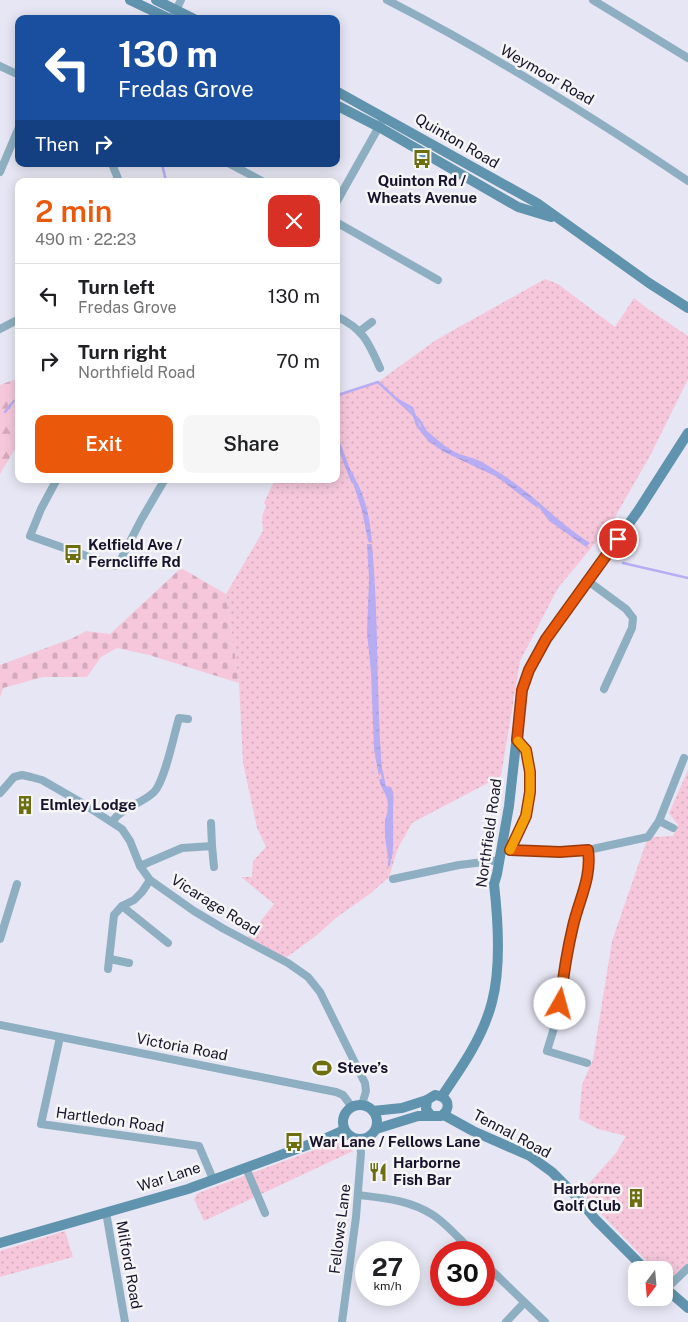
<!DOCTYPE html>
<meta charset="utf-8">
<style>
body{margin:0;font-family:"Public Sans",sans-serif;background:#f6f6f6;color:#202124;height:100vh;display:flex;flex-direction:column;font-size:19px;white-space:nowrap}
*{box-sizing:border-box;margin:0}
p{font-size:16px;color:#757577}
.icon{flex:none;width:28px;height:28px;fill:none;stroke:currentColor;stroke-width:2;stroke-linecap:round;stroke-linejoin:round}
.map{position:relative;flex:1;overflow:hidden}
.drawer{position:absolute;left:15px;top:178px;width:325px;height:305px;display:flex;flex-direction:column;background:#fff;border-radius:10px;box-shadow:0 2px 12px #0003}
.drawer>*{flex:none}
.top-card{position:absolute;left:15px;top:15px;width:325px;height:152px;border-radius:10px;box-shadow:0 2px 12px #0003;background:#1a4fa0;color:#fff;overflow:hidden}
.needle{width:32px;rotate:196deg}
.controls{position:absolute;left:628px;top:1261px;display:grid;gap:10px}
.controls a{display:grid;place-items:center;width:45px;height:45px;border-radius:10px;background:#fff;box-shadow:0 2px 12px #0003;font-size:25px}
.speed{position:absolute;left:355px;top:1241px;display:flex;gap:10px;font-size:25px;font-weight:700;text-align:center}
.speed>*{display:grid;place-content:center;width:65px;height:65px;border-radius:50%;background:#fff;box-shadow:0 2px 12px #0003;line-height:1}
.speed small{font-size:12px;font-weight:400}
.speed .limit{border:8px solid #d22;background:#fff;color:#111}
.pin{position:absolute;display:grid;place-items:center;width:42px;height:42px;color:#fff;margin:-21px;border:2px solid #fff;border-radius:50%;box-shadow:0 1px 5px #0007}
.me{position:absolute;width:55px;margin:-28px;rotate:7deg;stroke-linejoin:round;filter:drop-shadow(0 0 4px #0008)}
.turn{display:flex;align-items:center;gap:18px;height:105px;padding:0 20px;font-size:22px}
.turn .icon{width:65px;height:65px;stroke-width:2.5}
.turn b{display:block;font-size:35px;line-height:42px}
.then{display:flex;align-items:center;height:48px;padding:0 20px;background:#0003;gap:10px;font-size:19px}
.round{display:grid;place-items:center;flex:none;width:52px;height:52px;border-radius:10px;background:#f6f6f6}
.summary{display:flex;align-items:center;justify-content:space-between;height:85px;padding:0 20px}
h1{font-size:30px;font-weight:600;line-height:38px;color:#ea580c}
.cta{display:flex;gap:10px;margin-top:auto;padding:10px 20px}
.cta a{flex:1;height:58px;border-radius:10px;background:#ea580c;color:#fff;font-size:20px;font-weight:600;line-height:58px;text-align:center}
.cta a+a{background:#f6f6f6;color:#202124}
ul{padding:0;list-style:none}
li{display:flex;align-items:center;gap:15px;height:65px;padding:0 20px;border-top:1px solid #e0e0e0}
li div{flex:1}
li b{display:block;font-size:19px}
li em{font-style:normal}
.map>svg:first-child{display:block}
.grass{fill:url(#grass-dots)}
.forest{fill:url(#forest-firs)}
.cemetery{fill:url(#cemetery-stones)}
.water{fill:url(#water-ripples)}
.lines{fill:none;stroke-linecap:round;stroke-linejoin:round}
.stream{stroke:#b8adf3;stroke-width:2.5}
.street{stroke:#8eafc1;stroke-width:8}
.secondary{stroke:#6093ad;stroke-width:10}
.route-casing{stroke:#983908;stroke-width:12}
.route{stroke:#ea580c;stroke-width:9}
.slow{stroke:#f59e0b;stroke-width:9}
.labels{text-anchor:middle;stroke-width:5;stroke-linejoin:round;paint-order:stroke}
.street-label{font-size:15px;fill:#18132c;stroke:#f5f5f5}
.poi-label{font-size:15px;font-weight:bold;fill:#18132c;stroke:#f5f5f5;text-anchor:start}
</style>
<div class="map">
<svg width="688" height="1322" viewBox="0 0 688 1322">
<defs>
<pattern id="grass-dots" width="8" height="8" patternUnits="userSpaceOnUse" patternTransform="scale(1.25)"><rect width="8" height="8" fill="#f6c7db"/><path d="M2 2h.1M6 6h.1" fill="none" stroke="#d2aabc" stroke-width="1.8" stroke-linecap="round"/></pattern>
<pattern id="forest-firs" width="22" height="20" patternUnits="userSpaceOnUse" patternTransform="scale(1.25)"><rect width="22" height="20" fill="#f6c7db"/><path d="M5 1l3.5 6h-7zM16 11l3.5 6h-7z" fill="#d2aabc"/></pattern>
<pattern id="cemetery-stones" width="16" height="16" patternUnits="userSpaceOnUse" patternTransform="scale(1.25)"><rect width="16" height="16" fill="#f6c7db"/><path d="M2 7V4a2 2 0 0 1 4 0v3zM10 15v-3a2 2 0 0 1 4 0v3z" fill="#d2aabc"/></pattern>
<pattern id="water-ripples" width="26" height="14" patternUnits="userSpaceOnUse" patternTransform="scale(1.25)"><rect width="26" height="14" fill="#b8adf3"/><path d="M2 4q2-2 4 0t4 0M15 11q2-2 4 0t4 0" fill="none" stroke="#9d94d0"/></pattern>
</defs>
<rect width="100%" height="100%" fill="#e7e6f4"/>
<g class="grass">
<polygon points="545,279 558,284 615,327 634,298 648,309 688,336 688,379 651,454 611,524 558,588 520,661 501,776 412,823 398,848 389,877 371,893 337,917 316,936 287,957 280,955 248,937 274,904 241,877 252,877 253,861 266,847 257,828 243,763 239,683 226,594 263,531 262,517 266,506 264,503 275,479 336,479 336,399 341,394 378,382 436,340"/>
<polygon points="688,770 688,1263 667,1283 664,1280 664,1270 655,1270 586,1198 589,1195 583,1190 616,1153 626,1136 598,1129 579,1119 582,1085 593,1059 612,941 648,837 673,836 678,825 669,813"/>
<polygon points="344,1142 353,1151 204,1221 194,1199 198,1193 327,1145"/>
<polygon points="65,1231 73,1257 0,1277 0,1251"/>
</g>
<polygon class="forest" points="13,380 19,382 19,442 0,474 0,385"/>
<polygon class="cemetery" points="181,568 226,594 239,683 149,655 117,648 101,657 87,677 43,677 3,688 0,698 0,665 73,638 86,631 110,634"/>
<g class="water">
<path d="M 397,398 L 413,407 L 420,427 L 421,426 C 434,436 440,444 455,452 C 462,456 472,457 480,461 C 489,466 500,473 509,479 C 538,499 560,524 590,543 L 586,547 L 549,521 L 538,506 L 536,507 L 497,477 L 444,452 L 428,441 L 416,426 L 411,410 L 395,399 Z"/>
<path d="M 338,437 L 355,482 L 357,482 C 367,502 370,521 372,542 L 370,543 L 368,541 L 362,511 L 353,483 L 351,482 L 336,443 L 336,438 Z"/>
<path d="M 367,544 L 372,544 C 379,619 376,695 382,770 L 379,776 L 374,750 L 371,672 L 367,633 L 369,578 Z"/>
<path d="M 382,779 L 386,786 L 391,787 C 395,794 393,802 393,810 C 393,827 394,842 392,859 L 388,857 C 386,845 384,833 385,821 C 386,816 388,811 388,806 C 388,795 381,789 379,779 Z"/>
</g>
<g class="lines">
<g class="stream">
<polyline points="162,164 166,181"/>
<polyline points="336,386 338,389"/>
<polyline points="336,399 341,394 378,382 419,420 425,430"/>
<polyline points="5,412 13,402 19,398"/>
<polyline points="351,472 356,484"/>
<polyline points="623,563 688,578"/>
<polyline points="381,769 384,783"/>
<polyline points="389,865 390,857"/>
</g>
<g class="street">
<path d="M 387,0 C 491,53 591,116 688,181"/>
<polyline points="593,0 688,58"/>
<polyline points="174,14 181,0"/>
<polyline points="0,66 19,75"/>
<polyline points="112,164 119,181"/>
<polyline points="230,164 262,181"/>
<polyline points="0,172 19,127"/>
<polyline points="336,203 381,123"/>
<polyline points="336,222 438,280"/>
<path d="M 336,316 C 363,329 368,341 380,368"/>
<polyline points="0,329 19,319"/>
<polyline points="360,331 372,322"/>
<polyline points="57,479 41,509 30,536 115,566 120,561 141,520 165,479"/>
<polyline points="588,581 626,609 633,618 632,628 604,689"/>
<polyline points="0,793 14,777 22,775 31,777 42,780 82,803 122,829 130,841 140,866 150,880 194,911 224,929 288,963 308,977 320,992 365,1083 366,1091 362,1105"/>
<path d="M 113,821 C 122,807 142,804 154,792 C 165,781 174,734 179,718 L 188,719"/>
<polyline points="659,821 673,828"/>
<polyline points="211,823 212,846"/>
<polyline points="502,850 566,852 588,850 648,837 659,821 684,758"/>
<polyline points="510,850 526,816 530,792 530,772 526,750 517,741"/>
<polyline points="140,866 182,848 212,846 214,867"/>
<polyline points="393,879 459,865 500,860"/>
<polyline points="122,906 168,943"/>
<polyline points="0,939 17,884"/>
<polyline points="110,959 129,963"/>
<polyline points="108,969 114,915 122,906 134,900 142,892 150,880"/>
<polyline points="0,1025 336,1092 343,1095 352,1107"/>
<polyline points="60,1037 41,1124 199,1146 213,1179"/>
<path d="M 587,1063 L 547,1051 C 552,1034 558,1018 560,1002 C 563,984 564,966 568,948 C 574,916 593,883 588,850"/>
<polyline points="246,1168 265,1213"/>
<path d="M 358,1195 C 384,1198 410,1200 433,1215 C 447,1224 460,1240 473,1252"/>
<polyline points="106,1212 125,1322"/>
<polyline points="484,1263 545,1322"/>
<polyline points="666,1289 688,1268"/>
<polyline points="342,1322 356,1217 361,1153 360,1140"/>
<polyline points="506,1322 524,1303"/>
</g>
<g class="secondary">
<polyline points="130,0 170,19"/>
<polyline points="156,0 194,19"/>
<polyline points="336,91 537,203 649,283 688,308"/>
<polyline points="336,105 379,127 518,207 551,217"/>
<path d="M 442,1096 C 462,1067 483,1037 492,1002 C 501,968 498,919 494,884 L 497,874 L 509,806 L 522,690 L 529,670 L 546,639 L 638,511 L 688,433"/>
<circle cx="360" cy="1122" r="17"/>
<polyline points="373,1111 402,1108 427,1100"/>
<polyline points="444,1115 473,1131 530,1156 552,1172 579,1199 595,1219 646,1270"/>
<path d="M 376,1129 L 418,1116 L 441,1116 C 452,1109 449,1096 435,1095 L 427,1100 L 426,1109 L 431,1116"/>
<polyline points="0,1243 188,1189 324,1139 344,1130"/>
<polyline points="664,1287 688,1308"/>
</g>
</g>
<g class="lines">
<g class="route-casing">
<path id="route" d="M 560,1004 C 563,977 567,951 573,926 C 579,900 592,877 588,850 L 560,852 L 510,850 L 526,816 L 530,792 L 530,772 L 526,750 L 517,740 L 522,690 L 529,670 L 546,639 L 618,539"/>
</g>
<use href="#route" class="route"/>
<polyline class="slow" points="510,850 526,816 530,792 530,772 526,750 518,741"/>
</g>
<defs>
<g id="bus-bare" transform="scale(1.5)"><path d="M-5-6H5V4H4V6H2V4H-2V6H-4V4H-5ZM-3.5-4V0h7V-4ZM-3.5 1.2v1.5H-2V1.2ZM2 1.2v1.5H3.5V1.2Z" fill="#6c6e10" stroke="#f5f5f5" stroke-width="2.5" paint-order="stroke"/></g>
<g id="building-bare" transform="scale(1.5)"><path d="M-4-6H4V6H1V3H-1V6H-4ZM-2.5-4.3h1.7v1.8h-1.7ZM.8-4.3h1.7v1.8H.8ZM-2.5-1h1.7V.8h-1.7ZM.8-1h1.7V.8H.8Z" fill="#6c6e10" stroke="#f5f5f5" stroke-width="2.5" paint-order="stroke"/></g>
<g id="stadium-bare" transform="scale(1.5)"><path d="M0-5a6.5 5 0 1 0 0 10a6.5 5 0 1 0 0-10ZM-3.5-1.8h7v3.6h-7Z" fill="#6c6e10" stroke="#f5f5f5" stroke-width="2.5" paint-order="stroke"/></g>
<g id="restaurant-bare" transform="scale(1.5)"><path d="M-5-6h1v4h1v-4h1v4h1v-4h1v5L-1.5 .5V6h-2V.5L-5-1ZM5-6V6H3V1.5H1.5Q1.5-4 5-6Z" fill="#6c6e10" stroke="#f5f5f5" stroke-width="2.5" paint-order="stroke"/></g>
</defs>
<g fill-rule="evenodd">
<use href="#bus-bare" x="422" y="159"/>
<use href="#bus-bare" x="73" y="554"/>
<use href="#building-bare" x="25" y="805"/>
<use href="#stadium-bare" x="322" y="1068"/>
<use href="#bus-bare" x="294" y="1142"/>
<use href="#restaurant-bare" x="378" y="1172"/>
<use href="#building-bare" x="636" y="1198"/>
</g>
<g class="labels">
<g class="street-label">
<text transform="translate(547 75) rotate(30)" y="5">Weymoor Road</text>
<text transform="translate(457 141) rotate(30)" y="5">Quinton Road</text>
<text transform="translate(489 833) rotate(-82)" y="5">Northfield Road</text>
<text transform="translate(215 905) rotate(32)" y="5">Vicarage Road</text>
<text transform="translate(182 1047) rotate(11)" y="5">Victoria Road</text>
<text transform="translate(110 1120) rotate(8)" y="5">Hartledon Road</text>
<text transform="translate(512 1134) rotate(28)" y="5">Tennal Road</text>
<text transform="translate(169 1177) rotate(-18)" y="5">War Lane</text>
<text transform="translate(340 1229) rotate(-83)" y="5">Fellows Lane</text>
<text transform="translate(129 1265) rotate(80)" y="5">Milford Road</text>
</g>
<g class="poi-label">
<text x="422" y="186" text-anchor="middle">Quinton Rd /<tspan x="422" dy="17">Wheats Avenue</tspan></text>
<text x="88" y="550">Kelfield Ave /<tspan x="88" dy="17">Ferncliffe Rd</tspan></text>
<text x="40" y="810">Elmley Lodge</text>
<text x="337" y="1073">Steve’s</text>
<text x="309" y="1147">War Lane / Fellows Lane</text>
<text x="393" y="1168">Harborne<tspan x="393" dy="17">Fish Bar</tspan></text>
<text x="621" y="1194" text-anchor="end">Harborne<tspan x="621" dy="17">Golf Club</tspan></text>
</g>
</g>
</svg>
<div class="controls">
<a><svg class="needle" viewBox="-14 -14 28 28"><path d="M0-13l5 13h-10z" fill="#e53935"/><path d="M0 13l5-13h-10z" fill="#757577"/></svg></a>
</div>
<div class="speed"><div>27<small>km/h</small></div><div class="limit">30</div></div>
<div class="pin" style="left:618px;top:539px;background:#d93025"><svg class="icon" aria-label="arrive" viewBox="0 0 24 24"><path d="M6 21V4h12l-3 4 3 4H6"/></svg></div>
<svg class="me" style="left:560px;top:1004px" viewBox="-20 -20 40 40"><circle r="19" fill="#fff"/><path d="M0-13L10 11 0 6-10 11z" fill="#ea580c"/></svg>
<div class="top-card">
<div class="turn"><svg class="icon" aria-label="left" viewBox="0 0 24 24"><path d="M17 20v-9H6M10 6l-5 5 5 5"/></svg><div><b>130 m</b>Fredas Grove</div></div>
<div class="then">Then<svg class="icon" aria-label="right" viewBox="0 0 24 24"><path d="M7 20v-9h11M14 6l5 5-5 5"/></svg></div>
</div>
<section class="drawer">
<div class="summary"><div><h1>2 min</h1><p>490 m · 22:23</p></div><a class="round" style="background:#d93025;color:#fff"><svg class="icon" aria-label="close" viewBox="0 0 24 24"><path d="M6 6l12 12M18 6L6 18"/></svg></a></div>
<ul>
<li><svg class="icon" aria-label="left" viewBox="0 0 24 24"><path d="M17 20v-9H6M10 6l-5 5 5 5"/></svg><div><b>Turn left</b><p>Fredas Grove</p></div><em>130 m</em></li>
<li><svg class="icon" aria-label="right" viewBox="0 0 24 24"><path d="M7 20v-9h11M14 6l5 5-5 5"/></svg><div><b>Turn right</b><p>Northfield Road</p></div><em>70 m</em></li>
</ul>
<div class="cta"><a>Exit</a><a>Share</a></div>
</section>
</div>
